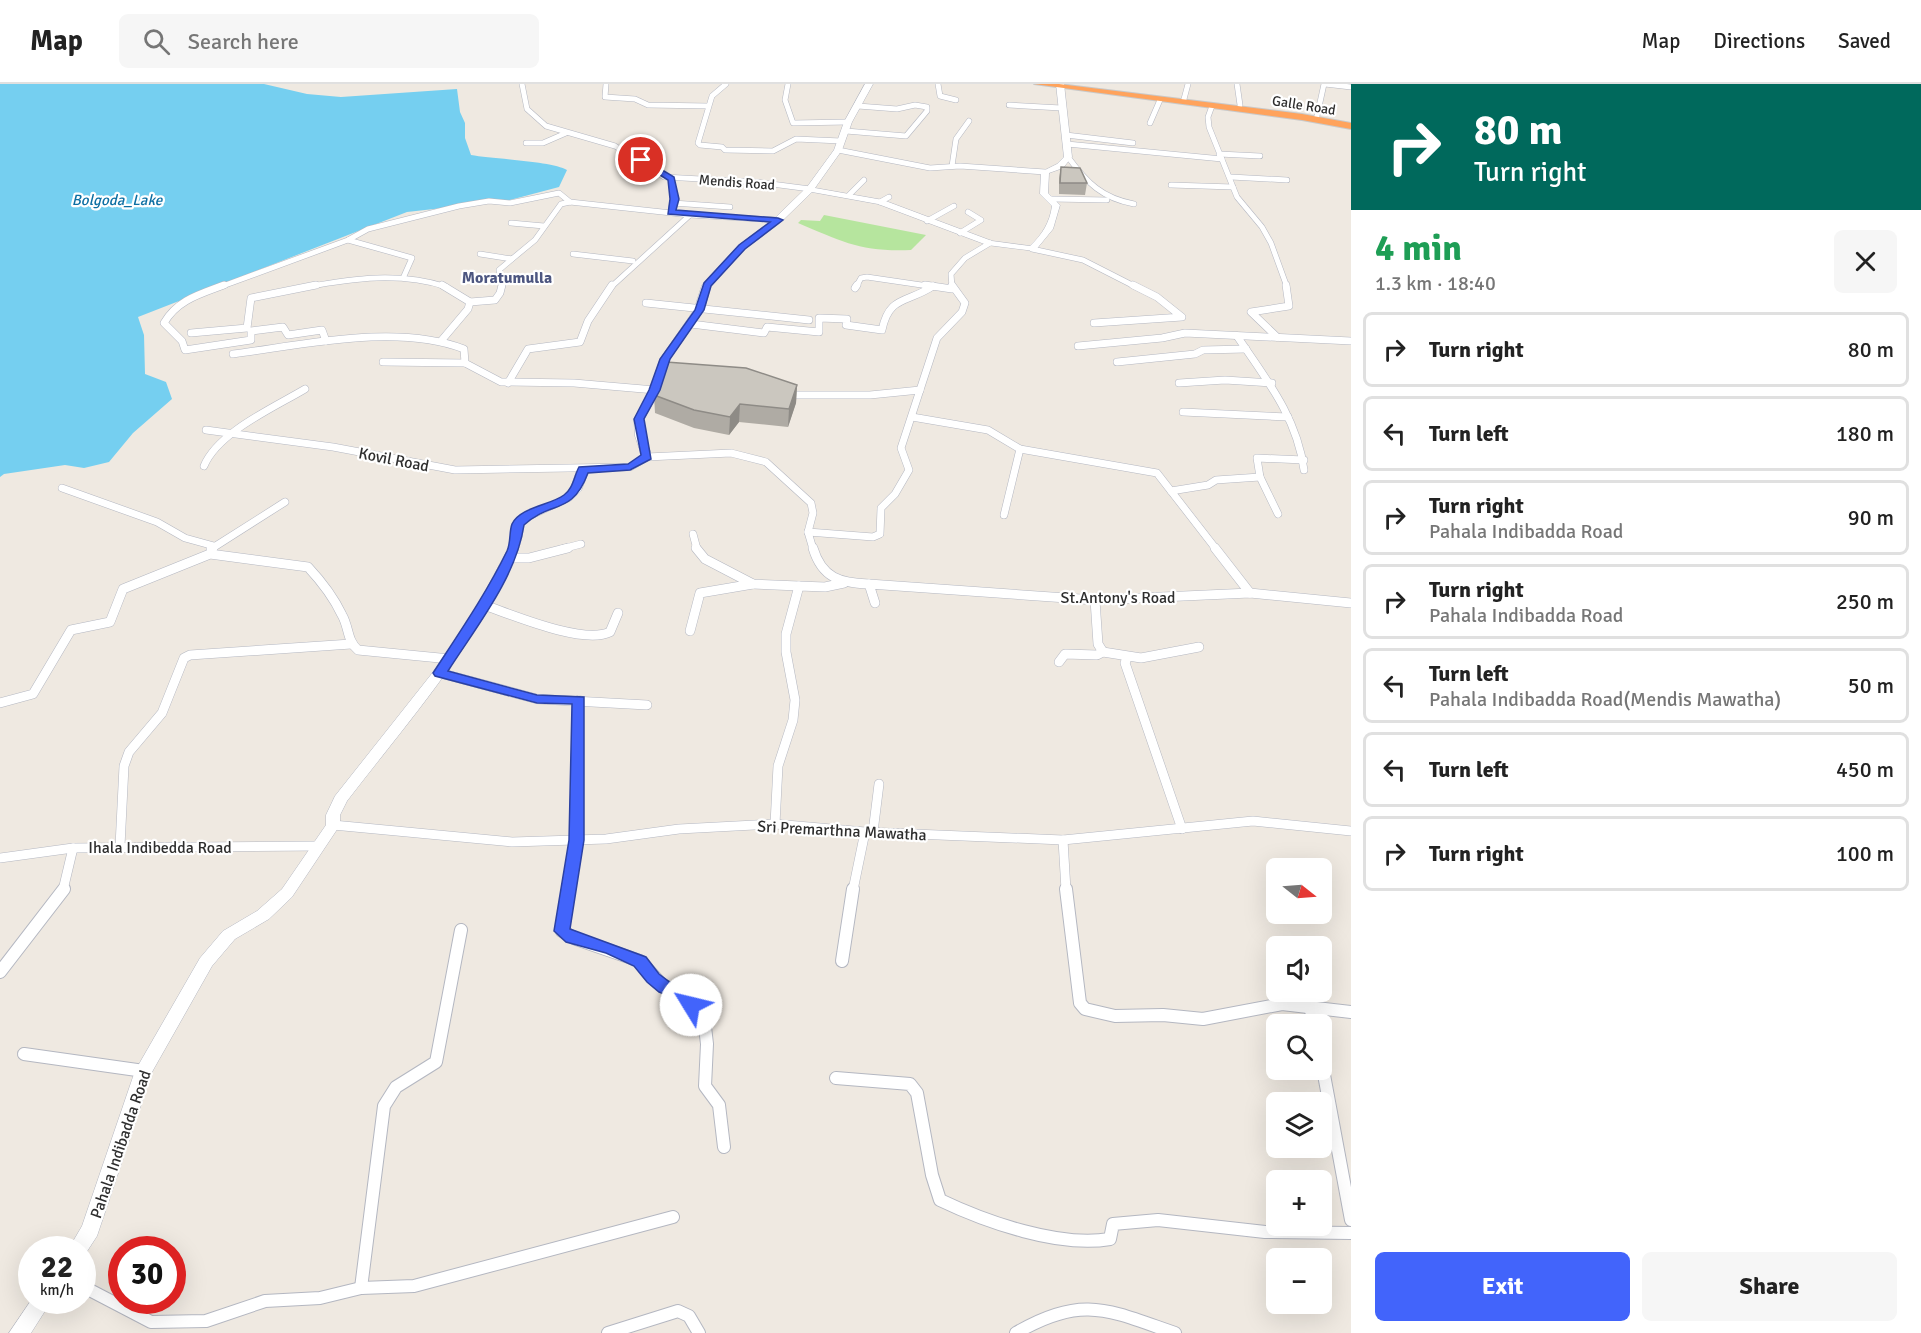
<!DOCTYPE html>
<meta charset="utf-8">
<style>
body{margin:0;font-family:Signika,sans-serif;background:#f6f6f6;color:#222;height:100vh;display:flex;flex-direction:column;font-size:22px;white-space:nowrap}
*{box-sizing:border-box;margin:0}
p{font-size:20px;color:#767676}
.icon{flex:none;width:33px;height:33px;fill:none;stroke:currentColor;stroke-width:2;stroke-linecap:round;stroke-linejoin:round}
.map{position:relative;flex:1;overflow:hidden}
.drawer{display:flex;flex-direction:column;background:#fff;width:570px}
.drawer>*{flex:none}
.hud{background:#00695c;color:#fff;overflow:hidden}
.needle{width:39px;rotate:107deg}
.buttons{position:absolute;left:1266px;top:774px;display:grid;gap:12px}
.buttons a{display:grid;place-items:center;width:66px;height:66px;border-radius:9px;background:#fff;box-shadow:0 6px 24px #0002;font-size:30px}
.speed{position:absolute;left:18px;top:1152px;display:flex;gap:12px;font-size:30px;font-weight:700;text-align:center}
.speed>*{display:grid;place-content:center;width:78px;height:78px;border-radius:50%;background:#fff;box-shadow:0 6px 24px #0002;line-height:1}
.speed small{font-size:15px;font-weight:400}
.speed .limit{border:9px solid #d22;background:#fff;color:#111}
.pin{position:absolute;display:grid;place-items:center;width:51px;height:51px;color:#fff;margin:-26px;border:3px solid #fff;border-radius:50%;box-shadow:0 2px 6px #0007}
.me{position:absolute;width:66px;margin:-33px;rotate:306deg;stroke-linejoin:round;filter:drop-shadow(0 0 4px #0008)}
.turn{display:flex;align-items:center;gap:21px;height:126px;padding:0 24px;font-size:27px}
.turn .icon{width:78px;height:78px;stroke-width:2.5}
.turn b{display:block;font-size:42px;line-height:51px}
.round{display:grid;place-items:center;flex:none;width:63px;height:63px;border-radius:9px;background:#f6f6f6}
.head{display:flex;align-items:center;justify-content:space-between;height:102px;padding:0 24px}
h1{font-size:36px;font-weight:700;line-height:45px;color:#1e9e55}
.cta{display:flex;gap:12px;margin-top:auto;padding:12px 24px}
.cta a{flex:1;height:69px;border-radius:9px;background:#4264fb;color:#fff;font-size:24px;font-weight:700;line-height:69px;text-align:center}
.cta a+a{background:#f6f6f6;color:#222}
ul{padding:0;list-style:none}
li{display:flex;align-items:center;gap:18px;height:75px;margin:0 12px 9px;padding:0 12px;border:3px solid #e0e0e0;border-radius:9px}
li div{flex:1}
li b{display:block;font-size:22px}
li em{font-style:normal}
header{display:flex;align-items:center;gap:36px;box-sizing:border-box;height:84px;padding:0 30px;background:#fff;border-bottom:2px solid #e0e0e0}
header strong{font-size:28px}
nav{display:flex;gap:33px;margin-inline-start:auto;font-size:21px}
.search{width:420px;height:54px;background:#f6f6f6;display:flex;align-items:center;gap:15px;box-sizing:border-box;padding:0 21px;border-radius:9px;color:#767676;font-size:22px}
main{display:flex;flex:1;min-height:0}
.map>svg:first-child{display:block}
.green{fill:#b6e59e}
.water{fill:#75cff0}
.lines{fill:none;stroke-linecap:round;stroke-linejoin:round}
.street-far3-casing{stroke:#b4b7c1;stroke-width:6}
.street-far2-casing{stroke:#b4b7c1;stroke-width:8}
.street-far1-casing{stroke:#b4b7c1;stroke-width:10}
.street-casing{stroke:#b4b7c1;stroke-width:14}
.secondary-casing{stroke:#b4b7c1;stroke-width:1}
.highway-casing{stroke:#c9c9c9;stroke-width:2}
.street-far3{stroke:#fff;stroke-width:5}
.street-far2{stroke:#fff;stroke-width:7}
.street-far1{stroke:#fff;stroke-width:9}
.street{stroke:#fff;stroke-width:12}
.secondary{fill:#fff;fill-rule:evenodd}
.highway{fill:#ffa35c;fill-rule:evenodd}
.wall{fill:#afaba4}
.shaded-wall{fill:#8e8b86}
.building{fill:#cbc7bf;stroke:#8e8b86;stroke-width:1.5}
.route{fill:#4264fb;stroke:#2b41a3;stroke-width:1.5}
.labels{text-anchor:middle;stroke-width:4.5;stroke-linejoin:round;paint-order:stroke}
.far-street-label{font-size:14px;fill:#2e2e2e;stroke:#fff}
.far-water-label{font-size:15px;font-style:italic;fill:#0d6fa3;stroke:#fff}
.far-quarter-label{font-size:16px;font-weight:bold;fill:#4d5680;stroke:#fff}
.street-label{font-size:16px;fill:#2e2e2e;stroke:#fff}
</style>
<header>
<strong>Map</strong>
<div class="search"><svg class="icon" aria-label="search" viewBox="0 0 24 24"><circle cx="10" cy="10" r="6"/><path d="M15 15l6 6"/></svg>Search here</div>
<nav><a>Map</a><a>Directions</a><a>Saved</a></nav>
</header>
<main>
<div class="map">
<svg width="1351" height="1249" viewBox="0 0 1351 1249">
<rect width="100%" height="100%" fill="#efe9e1"/>
<path class="green" d="M 824,131 L 926,151 L 911,166 C 861,168 843,158 798,139 L 801,136 L 820,137 Z"/>
<path class="water" d="M 0,0 L 264,0 L 307,10 L 341,13 L 457,5 L 460,28 L 465,39 L 465,54 L 471,71 C 493,75 552,77 567,86 L 559,103 L 506,117 L 407,128 L 138,233 L 144,251 L 145,290 L 166,298 L 172,315 L 133,349 L 109,378 L 84,384 L 65,381 L 4,390 L 0,393 Z"/>
<g class="lines">
<g class="street-far3-casing">
<g id="street-far3">
<polyline points="522,0 527,25 546,42 615,62 664,93 756,98 810,105"/>
<polyline points="606,0 605,13 635,15 648,21 708,22"/>
<polyline points="726,0 712,12 698,59 700,61 722,63 725,66 773,67 796,55 841,57"/>
<polyline points="788,0 785,16 793,39 848,38"/>
<polyline points="938,0 940,12 956,16"/>
<polyline points="1237,0 1240,21"/>
<polyline points="1325,0 1351,3"/>
<polyline points="1184,15 1188,0"/>
<polyline points="1009,21 1061,24"/>
<polyline points="1212,22 1208,33 1209,43 1237,113 1262,143 1271,159 1287,203"/>
<polyline points="1317,32 1324,0"/>
<polyline points="1150,39 1160,16"/>
<polyline points="846,47 906,52 927,27 927,23 915,21 897,25 858,22"/>
<polyline points="1066,51 1133,59"/>
<polyline points="526,59 543,59 566,49"/>
<polyline points="1067,60 1222,75"/>
<polyline points="838,66 930,84 960,82 1045,88"/>
<polyline points="1219,70 1260,72"/>
<path d="M 1068,73 C 1087,99 1102,114 1134,120"/>
<polyline points="952,82 956,55 969,37"/>
<polyline points="1231,93 1287,96"/>
<polyline points="671,95 674,115 671,124"/>
<polyline points="1171,101 1233,103"/>
<polyline points="849,111 864,96"/>
<polyline points="1052,115 1107,116"/>
<polyline points="880,118 889,113"/>
<polyline points="673,119 730,123"/>
<polyline points="927,137 954,122"/>
<polyline points="511,139 544,142"/>
<polyline points="960,149 981,136 968,128"/>
<polyline points="348,156 412,174 404,192"/>
<polyline points="1032,165 1083,176 1136,203"/>
<polyline points="480,170 512,175 535,156 561,120 570,118 690,131 778,136"/>
<polyline points="573,170 633,177"/>
<polyline points="220,203 348,156 368,145 459,122 489,117 510,119 559,109 570,118"/>
<path d="M 307,203 C 354,194 400,188 447,203"/>
<polyline points="502,203 499,186 512,175"/>
<polyline points="611,203 690,131"/>
<polyline points="856,203 861,194 867,193 935,203"/>
<polyline points="952,203 951,190 965,174 990,159"/>
</g>
</g>
<g class="street-far2-casing">
<g id="street-far2">
<path d="M 224,201 C 200,210 177,216 164,239 L 182,257 L 185,266 L 251,256 L 251,247 L 283,243 L 288,251 L 322,246 L 326,257"/>
<polyline points="925,201 952,205"/>
<polyline points="855,204 857,201"/>
<polyline points="470,218 495,216 500,209 502,201"/>
<polyline points="646,219 809,236"/>
<polyline points="1094,239 1182,233 1157,213 1133,201"/>
<path d="M 691,240 L 764,249 L 767,243 L 819,248 L 819,234 L 847,235 L 846,241 L 882,246 C 889,211 908,219 933,202"/>
<polyline points="191,249 247,244 251,214 316,201"/>
<path d="M 1237,252 C 1266,295 1297,333 1304,386"/>
<polyline points="1277,253 1251,228 1289,222 1286,201"/>
<polyline points="441,257 468,225 470,218 442,201"/>
<polyline points="1078,262 1162,254 1185,249 1351,257"/>
<path d="M 233,270 C 303,261 397,239 464,265 L 465,279 L 501,298 L 574,299 L 655,306"/>
<polyline points="383,278 465,279"/>
<polyline points="1117,278 1195,270 1203,266 1246,265"/>
<polyline points="508,299 528,265 580,258 588,237 612,201"/>
<polyline points="1179,299 1225,296 1272,299"/>
<polyline points="787,311 870,311 920,306"/>
<polyline points="1183,328 1288,333"/>
<polyline points="912,333 988,346 1020,365 1157,389 1171,407 1208,401 1216,396 1260,393"/>
<polyline points="206,346 333,363 455,386 630,383 647,373 731,369 766,378 811,419 813,429 808,448 813,465"/>
<path d="M 204,382 C 218,348 275,323 305,305"/>
<polyline points="62,404 157,438 185,454 214,462"/>
<polyline points="1171,407 1216,465"/>
<polyline points="1278,430 1260,393 1257,374 1304,376"/>
<polyline points="1004,431 1020,365"/>
<polyline points="808,448 873,453 880,450 881,424 895,410 909,386 901,364 937,254 962,228 965,219 952,201"/>
<polyline points="693,450 697,465"/>
<polyline points="211,465 285,418"/>
<polyline points="562,465 581,460"/>
</g>
</g>
<g class="street-far1-casing">
<g id="street-far1">
<polyline points="696,464 705,475 753,500 799,502"/>
<path d="M 813,464 C 822,494 840,499 869,500"/>
<polyline points="1215,464 1250,509"/>
<polyline points="211,465 213,464"/>
<polyline points="509,474 529,474 568,464"/>
<polyline points="1095,516 1098,560 1103,568"/>
<polyline points="875,519 869,500 1095,516 1250,509 1351,519"/>
<path d="M 484,521 C 513,531 583,561 610,548 L 618,529"/>
<polyline points="690,547 700,509 753,500"/>
<polyline points="1127,574 1125,579 1182,745"/>
<polyline points="1059,578 1065,570 1097,571 1103,568 1141,574 1199,563"/>
<polyline points="440,589 537,615 647,621"/>
<path d="M 0,619 L 33,610 L 71,546 L 110,538 L 123,505 L 210,470 L 308,483 C 322,498 333,512 342,531 C 349,543 347,557 358,566 L 450,575"/>
<polyline points="775,740 778,682 793,636 795,616 786,568 786,550 799,502 825,503 844,499"/>
<polyline points="333,741 512,758 606,755 679,745 775,740 865,748 1063,756 1253,737 1351,747"/>
<polyline points="873,748 879,700"/>
<polyline points="1063,756 1066,806"/>
<polyline points="120,762 124,682 129,668 162,629 184,574 190,571 351,560"/>
<polyline points="0,774 73,764 320,762"/>
<polyline points="63,806 73,764"/>
<polyline points="569,806 577,756 579,616"/>
<polyline points="853,806 865,748"/>
</g>
</g>
<g class="street-casing">
<g id="street">
<polyline points="569,805 562,847 576,855 640,877 662,901 688,912 705,943 707,960 705,1002 719,1021 724,1063"/>
<polyline points="1066,805 1080,919 1085,925 1115,932 1163,931 1203,935 1282,920 1351,928"/>
<polyline points="842,877 853,805"/>
<polyline points="0,888 64,805"/>
<polyline points="1310,922 1314,940"/>
<polyline points="24,970 144,987"/>
<polyline points="1322,980 1351,1136"/>
<path d="M 836,994 L 910,1000 L 917,1009 L 932,1091 L 940,1116 C 986,1138 1060,1164 1110,1155 L 1113,1140 L 1158,1136 L 1265,1148 L 1351,1149"/>
<polyline points="82,1202 151,1238 206,1237 265,1217 320,1214 361,1204 414,1202 673,1133"/>
<polyline points="361,1204 384,1022 396,1003 436,978 461,846"/>
<polyline points="608,1249 678,1227 689,1232 699,1249"/>
<path d="M 1016,1249 C 1082,1210 1108,1226 1175,1249"/>
</g>
</g>
<g class="secondary-casing">
<g id="secondary">
<path d="M 865,0 L 873,0 L 852,38 L 842,66 L 815,104 L 883,116 L 992,157 L 1030,162 C 1042,151 1050,138 1052,122 L 1040,110 L 1041,88 L 1057,80 L 1064,73 L 1056,0 L 1064,0 L 1072,73 L 1063,84 L 1049,89 L 1048,109 L 1060,121 L 1053,145 L 1035,167 L 987,161 L 878,120 L 812,108 L 781,138 L 745,165 L 711,202 L 704,226 L 670,275 L 660,306 L 644,335 L 645,352 L 652,373 L 647,376 L 643,375 L 635,352 L 634,335 L 650,306 L 660,275 L 694,226 L 702,201 L 739,161 L 775,134 L 807,103 L 834,66 L 844,38 Z"/>
<path d="M 583,383 L 589,386 L 581,407 L 572,416 L 529,436 L 524,441 C 520,469 512,480 499,504 C 458,582 400,648 347,717 L 340,731 L 340,741 L 292,813 L 269,835 L 235,855 L 212,882 L 152,988 L 97,1152 L 84,1172 L 82,1166 L 68,1166 L 82,1142 L 135,987 L 200,874 L 223,847 L 257,827 L 282,805 L 326,741 L 326,731 L 335,712 L 445,573 L 478,521 L 509,463 L 514,438 L 521,432 L 564,412 L 570,406 L 577,386 Z"/>
<polygon points="32,1215 32,1216 52,1216 31,1249 9,1249"/>
</g>
</g>
<g class="highway-casing">
<polygon id="highway" points="1034,0 1059,0 1302,30 1351,39 1351,45 1302,36"/>
</g>
<use href="#street-far3" class="street-far3"/>
<use href="#street-far2" class="street-far2"/>
<use href="#street-far1" class="street-far1"/>
<use href="#street" class="street"/>
<use href="#secondary" class="secondary"/>
<use href="#highway" class="highway"/>
</g>
<g class="wall">
<polygon points="1061,83 1087,99 1085,111 1059,110 1059,94"/>
<polygon points="797,301 796,319 788,343 739,338 729,351 694,344 655,329 654,311"/>
</g>
<g class="shaded-wall">
<polygon points="797,301 796,319 788,343 789,325"/>
<polygon points="740,320 739,338 729,351 730,333"/>
</g>
<g class="building">
<polygon points="1061,83 1080,84 1087,99 1060,99"/>
<polygon points="666,278 746,284 797,301 789,325 740,320 730,333 694,326 654,311"/>
</g>
<path class="route" d="M 639,75 L 644,75 L 674,93 L 679,115 L 676,126 L 778,134 L 783,136 L 745,165 L 711,202 L 704,226 L 670,275 L 660,306 L 644,335 L 651,375 L 630,386 L 588,389 C 572,432 551,416 524,441 C 516,494 476,543 448,587 L 537,611 L 584,613 L 584,756 L 570,845 L 646,873 L 659,890 L 671,899 L 694,907 L 699,921 L 697,926 L 685,926 L 681,916 L 659,908 L 647,898 L 634,882 L 606,869 L 566,858 L 554,847 L 569,756 L 572,620 L 537,619 L 435,592 L 433,589 C 459,549 486,510 507,467 C 511,458 509,448 512,440 C 520,423 551,421 564,411 C 573,405 574,392 579,383 L 628,380 L 641,371 L 634,335 L 649,306 L 660,275 L 695,226 L 704,199 L 739,161 L 770,138 L 668,130 L 670,115 L 668,96 L 639,78 Z"/>
<g class="labels">
<g class="far-street-label">
<text transform="translate(1304 21) rotate(9)" y="5">Galle Road</text>
<text transform="translate(737 98) rotate(4)" y="5">Mendis Road</text>
</g>
<g class="far-water-label">
<text x="117" y="121">Bolgoda_Lake</text>
</g>
<g class="far-quarter-label">
<text x="507" y="199">Moratumulla</text>
</g>
<g class="street-label">
<text transform="translate(394 375) rotate(11)" y="6">Kovil Road</text>
<text x="1118" y="519">St.Antony's Road</text>
<text transform="translate(842 746) rotate(3)" y="6">Sri Premarthna Mawatha</text>
<text x="160" y="769">Ihala Indibedda Road</text>
<text transform="translate(120 1060) rotate(-71)" y="6">Pahala Indibadda Road</text>
</g>
</g>
</svg>
<div class="buttons">
<a><svg class="needle" viewBox="-14 -14 28 28"><path d="M0-13l5 13h-10z" fill="#e53935"/><path d="M0 13l5-13h-10z" fill="#767676"/></svg></a>
<a><svg class="icon" aria-label="sound" viewBox="0 0 24 24"><path d="M4 9h4l5-4v14l-5-4H4zM17 9q2 3 0 6"/></svg></a>
<a><svg class="icon" aria-label="search" viewBox="0 0 24 24"><circle cx="10" cy="10" r="6"/><path d="M15 15l6 6"/></svg></a>
<a><svg class="icon" aria-label="layers" viewBox="0 0 24 24"><path d="M12 4l9 5-9 5-9-5zM3 14l9 5 9-5"/></svg></a>
<a>+</a>
<a>−</a>
</div>
<div class="speed"><div>22<small>km/h</small></div><div class="limit">30</div></div>
<div class="pin" style="left:641px;top:76px;background:#d93025"><svg class="icon" aria-label="arrive" viewBox="0 0 24 24"><path d="M6 21V4h12l-3 4 3 4H6"/></svg></div>
<svg class="me" style="left:691px;top:921px" viewBox="-20 -20 40 40"><circle r="19" fill="#fff"/><path d="M0-13L10 11 0 6-10 11z" fill="#4264fb"/></svg>
</div>
<section class="drawer">
<div class="hud">
<div class="turn"><svg class="icon" aria-label="right" viewBox="0 0 24 24"><path d="M7 20v-9h11M14 6l5 5-5 5"/></svg><div><b>80 m</b>Turn right</div></div>
</div>
<div class="head"><div><h1>4 min</h1><p>1.3 km · 18:40</p></div><a class="round"><svg class="icon" aria-label="close" viewBox="0 0 24 24"><path d="M6 6l12 12M18 6L6 18"/></svg></a></div>
<ul>
<li><svg class="icon" aria-label="right" viewBox="0 0 24 24"><path d="M7 20v-9h11M14 6l5 5-5 5"/></svg><div><b>Turn right</b></div><em>80 m</em></li>
<li><svg class="icon" aria-label="left" viewBox="0 0 24 24"><path d="M17 20v-9H6M10 6l-5 5 5 5"/></svg><div><b>Turn left</b></div><em>180 m</em></li>
<li><svg class="icon" aria-label="right" viewBox="0 0 24 24"><path d="M7 20v-9h11M14 6l5 5-5 5"/></svg><div><b>Turn right</b><p>Pahala Indibadda Road</p></div><em>90 m</em></li>
<li><svg class="icon" aria-label="right" viewBox="0 0 24 24"><path d="M7 20v-9h11M14 6l5 5-5 5"/></svg><div><b>Turn right</b><p>Pahala Indibadda Road</p></div><em>250 m</em></li>
<li><svg class="icon" aria-label="left" viewBox="0 0 24 24"><path d="M17 20v-9H6M10 6l-5 5 5 5"/></svg><div><b>Turn left</b><p>Pahala Indibadda Road(Mendis Mawatha)</p></div><em>50 m</em></li>
<li><svg class="icon" aria-label="left" viewBox="0 0 24 24"><path d="M17 20v-9H6M10 6l-5 5 5 5"/></svg><div><b>Turn left</b></div><em>450 m</em></li>
<li><svg class="icon" aria-label="right" viewBox="0 0 24 24"><path d="M7 20v-9h11M14 6l5 5-5 5"/></svg><div><b>Turn right</b></div><em>100 m</em></li>
</ul>
<div class="cta"><a>Exit</a><a>Share</a></div>
</section>
</main>
